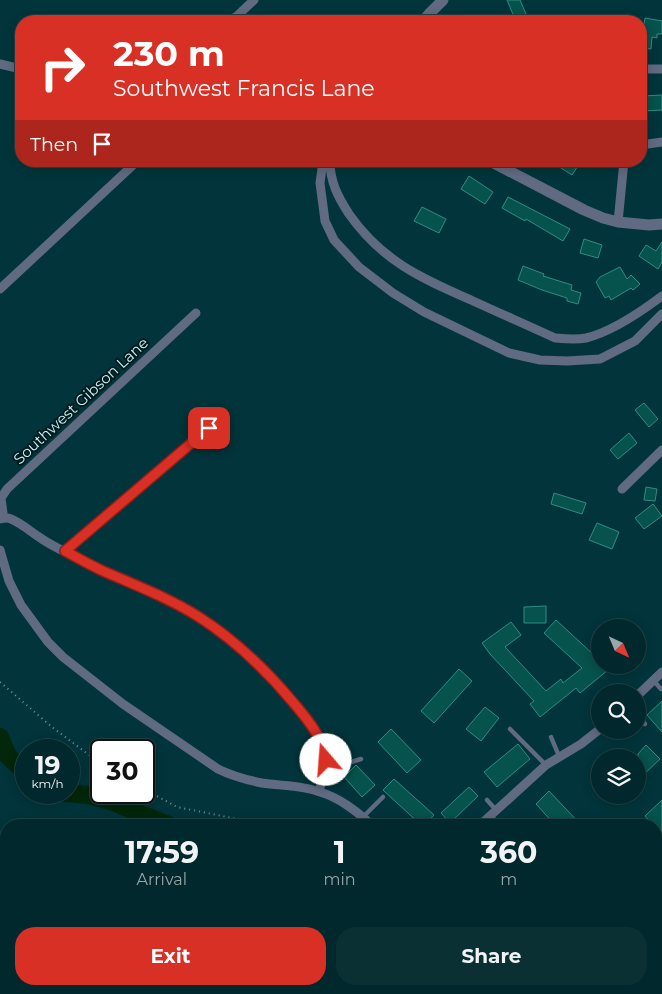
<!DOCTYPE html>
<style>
body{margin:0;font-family:Montserrat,sans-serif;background:#0b3034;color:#f1f3f6;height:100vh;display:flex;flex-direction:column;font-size:19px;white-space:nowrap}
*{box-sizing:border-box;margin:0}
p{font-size:16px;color:#96a6a9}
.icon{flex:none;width:28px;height:28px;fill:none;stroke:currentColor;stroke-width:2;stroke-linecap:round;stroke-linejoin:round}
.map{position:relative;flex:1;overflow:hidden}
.details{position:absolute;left:0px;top:819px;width:662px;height:176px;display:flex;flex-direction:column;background:#01282c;border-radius:20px 20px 0 0;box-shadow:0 2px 12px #0003,0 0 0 1px #234448}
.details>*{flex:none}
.hud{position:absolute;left:15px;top:15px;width:632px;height:152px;border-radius:20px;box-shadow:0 2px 12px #0003,0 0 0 1px #234448;background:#d93025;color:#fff;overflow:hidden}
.needle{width:32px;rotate:136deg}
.fabs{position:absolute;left:591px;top:619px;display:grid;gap:10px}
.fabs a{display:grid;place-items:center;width:55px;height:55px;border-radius:50%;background:#01282c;box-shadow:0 2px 12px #0003,0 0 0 1px #234448;font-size:25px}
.speed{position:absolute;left:15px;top:739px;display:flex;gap:10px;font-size:25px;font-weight:700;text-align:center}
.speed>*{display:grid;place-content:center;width:65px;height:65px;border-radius:50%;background:#01282c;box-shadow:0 2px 12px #0003,0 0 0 1px #234448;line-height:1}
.speed small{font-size:12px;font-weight:400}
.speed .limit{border:2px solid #111;border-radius:8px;background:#fff;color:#111}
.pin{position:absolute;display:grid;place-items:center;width:42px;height:42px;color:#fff;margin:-21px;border-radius:10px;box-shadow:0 2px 8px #0006}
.me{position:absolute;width:55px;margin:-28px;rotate:342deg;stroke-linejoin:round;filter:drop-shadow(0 0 4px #0008)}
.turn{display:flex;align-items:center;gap:18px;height:105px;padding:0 15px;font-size:22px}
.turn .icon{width:65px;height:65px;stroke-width:2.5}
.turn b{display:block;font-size:35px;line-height:42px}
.then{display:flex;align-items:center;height:48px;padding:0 15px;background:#0003;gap:10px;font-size:19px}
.eta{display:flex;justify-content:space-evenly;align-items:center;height:85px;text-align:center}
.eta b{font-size:30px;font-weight:700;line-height:35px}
.primary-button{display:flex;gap:10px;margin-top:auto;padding:10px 15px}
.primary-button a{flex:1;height:58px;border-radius:20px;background:#d93025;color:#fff;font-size:20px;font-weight:700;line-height:58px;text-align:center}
.primary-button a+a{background:#0b3034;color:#f1f3f6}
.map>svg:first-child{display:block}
.built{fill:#044148}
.green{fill:#6c3832}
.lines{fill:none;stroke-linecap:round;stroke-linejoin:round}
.river{stroke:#02270a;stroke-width:18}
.building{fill:#06524c;stroke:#318c84}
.path{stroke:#68969c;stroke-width:2;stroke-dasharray:1 4;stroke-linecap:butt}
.service{stroke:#606a81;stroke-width:4.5}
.minor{stroke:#606a81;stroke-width:9}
.tertiary{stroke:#606a81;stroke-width:11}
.secondary{stroke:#7c8bb0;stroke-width:12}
.route-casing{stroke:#8d1f18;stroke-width:12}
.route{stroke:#d93025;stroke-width:9}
.labels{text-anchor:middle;stroke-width:4;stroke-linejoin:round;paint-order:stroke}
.street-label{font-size:15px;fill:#c9f2f8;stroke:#001b1e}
</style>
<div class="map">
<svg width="662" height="994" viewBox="0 0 662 994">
<rect width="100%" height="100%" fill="#01353b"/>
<polygon class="built" points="656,988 662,989 662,994 500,994 499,989"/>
<g class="green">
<polygon points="656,922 662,923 662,963 656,961"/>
<polygon points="176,989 226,989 231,994 170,994"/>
</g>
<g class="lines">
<g class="river">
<polyline points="0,737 8,756 26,773"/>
<polyline points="57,792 88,795 114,802 136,812 169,825"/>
<polyline points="362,994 371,989"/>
</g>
</g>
<g class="building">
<polygon points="507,0 520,0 526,14 515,19"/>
<polygon points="645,18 662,21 662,34 657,34 657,38 652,37 651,49 641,48"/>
<polygon points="662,95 662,110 642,111 642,96"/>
<polygon points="561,161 581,161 572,175 558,166"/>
<polygon points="469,176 493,192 485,204 461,189"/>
<polygon points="508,197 570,229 563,241 526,219 525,221 502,208"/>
<polygon points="422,207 446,219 439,233 414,221"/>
<polygon points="584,239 602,245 598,258 580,253"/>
<polygon points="662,242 662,262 658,269 639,256 646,245 656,251"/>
<polygon points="523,266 544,274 543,276 572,285 571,290 581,293 578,304 567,301 567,298 542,290 518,280"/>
<polygon points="620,267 627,279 631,275 640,284 633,290 631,288 611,300 609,296 605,298 596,282 600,277"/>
<polygon points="644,403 658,419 649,427 635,410"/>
<polygon points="629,433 637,443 618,459 610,450"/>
<polygon points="646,487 657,489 655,501 644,500"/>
<polygon points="554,493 586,503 582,514 551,504"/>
<polygon points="653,504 662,516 644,529 635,518"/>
<polygon points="597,523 619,532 612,549 589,540"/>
<polygon points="546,606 546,623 524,623 524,607"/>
<polygon points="556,620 596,657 600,654 600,665 604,665 608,670 580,693 576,688 540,717 530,704 534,701 490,654 482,643 511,622 521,635 505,647 546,691 561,679 563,683 582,668 544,633"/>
<polygon points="459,669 472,681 434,723 421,711"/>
<polygon points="662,701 662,732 647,715"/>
<polygon points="485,707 499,718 481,741 466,729"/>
<polygon points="391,729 421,760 407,773 378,742"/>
<polygon points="518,744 530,759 497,787 484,772"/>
<polygon points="646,745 660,759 641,777 638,773 638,754"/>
<polygon points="356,765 375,785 362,797 344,777"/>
<polygon points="394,779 434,815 425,825 421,825 383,790"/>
<polygon points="469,787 478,796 450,823 441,813"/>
<polygon points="549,791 581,825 555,825 536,804"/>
<polygon points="662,800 662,835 656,829 656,825 653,825 645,816"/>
</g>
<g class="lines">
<g class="path">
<polyline points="0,682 52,727 101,764"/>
<polyline points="144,789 177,807 232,818 286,825"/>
<polyline points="533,989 535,994"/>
<polyline points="661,994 662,991"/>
</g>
<g class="service">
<polyline points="653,680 661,689"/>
<polyline points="638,715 645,724"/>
<polyline points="510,729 546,765"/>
<polyline points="551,737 559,756"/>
<polyline points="326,770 361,759"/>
<polyline points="487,800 496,810"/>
<polyline points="490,816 501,825"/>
<polyline points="363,817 383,797"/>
<polyline points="424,989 426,994"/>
<polyline points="445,989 448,994"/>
<polyline points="54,994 60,989"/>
<polyline points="415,994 419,989"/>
</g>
<g class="minor">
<polyline points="229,21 237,16 254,0"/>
<polyline points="0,64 21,69"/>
<polyline points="641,69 662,69"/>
<polyline points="641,145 662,142"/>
<polyline points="323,161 320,183 325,221 334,240 359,267 393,293 424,312 509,353 540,360 567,361 600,359 635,341 662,314"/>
<path d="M 330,161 C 330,182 338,197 349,214 C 382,261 421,278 471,300 C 499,313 527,325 555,338 C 566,339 576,340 586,338 C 611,332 642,311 662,296"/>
<polyline points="618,222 624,161"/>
<polyline points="0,289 132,166"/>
<polyline points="622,489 662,450"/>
<polyline points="0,516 3,513 1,498 7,489 196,313"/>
<path d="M 0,519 C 4,518 7,517 11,519 C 21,523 30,531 39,537 C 53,547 68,553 83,561 C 113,577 145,588 176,604 C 221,627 259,661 291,700 C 304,716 327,740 326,762 C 326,772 322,781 319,791"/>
<path d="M 0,550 L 9,581 L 21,605 L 48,642 L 63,657 L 123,704 L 218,769 C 232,776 247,780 262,783 C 281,786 302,785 320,792 C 340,798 356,811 372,825"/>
<polyline points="65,551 209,428"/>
<polyline points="638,695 662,672"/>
<polyline points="480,825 546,765 581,744 600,729"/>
</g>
<g class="tertiary">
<polyline points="423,21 429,14 443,0"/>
<polyline points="490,161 584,210 603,218 618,222 649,225 662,224"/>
<polyline points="656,975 662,977"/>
<polyline points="269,994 275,989"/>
</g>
<g class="secondary">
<polyline points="0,858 6,863"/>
<polyline points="142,989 147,994"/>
</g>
</g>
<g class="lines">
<g class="route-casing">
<path id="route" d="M 209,428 L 65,551 C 78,558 90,565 103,571 C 135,585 169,598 199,617 C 235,640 265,669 292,701 C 307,719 323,737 326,760"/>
</g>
<use href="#route" class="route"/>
</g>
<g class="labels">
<g class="street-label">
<text transform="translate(81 401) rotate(-43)" y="5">Southwest Gibson Lane</text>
</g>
</g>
</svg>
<div class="fabs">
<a><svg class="needle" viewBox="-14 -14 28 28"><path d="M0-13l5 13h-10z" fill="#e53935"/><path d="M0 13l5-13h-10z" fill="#96a6a9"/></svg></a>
<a><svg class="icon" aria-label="search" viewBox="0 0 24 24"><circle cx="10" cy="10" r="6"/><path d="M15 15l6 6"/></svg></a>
<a><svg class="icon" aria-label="layers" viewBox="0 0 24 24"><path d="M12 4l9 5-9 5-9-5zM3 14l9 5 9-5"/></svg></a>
</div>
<div class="speed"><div>19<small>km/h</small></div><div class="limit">30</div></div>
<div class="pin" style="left:209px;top:428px;background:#d93025"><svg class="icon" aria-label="arrive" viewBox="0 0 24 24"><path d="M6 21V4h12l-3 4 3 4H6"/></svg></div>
<svg class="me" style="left:326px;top:760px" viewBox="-20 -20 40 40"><circle r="19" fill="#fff"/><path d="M0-13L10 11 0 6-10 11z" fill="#d93025"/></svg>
<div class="hud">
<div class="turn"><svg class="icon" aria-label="right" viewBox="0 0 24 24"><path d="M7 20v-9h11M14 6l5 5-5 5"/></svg><div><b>230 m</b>Southwest Francis Lane</div></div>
<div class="then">Then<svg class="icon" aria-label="arrive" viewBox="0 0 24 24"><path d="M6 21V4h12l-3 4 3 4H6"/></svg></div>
</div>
<section class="details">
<div class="eta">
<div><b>17:59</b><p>Arrival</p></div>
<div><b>1</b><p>min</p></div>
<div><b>360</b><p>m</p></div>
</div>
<div class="primary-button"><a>Exit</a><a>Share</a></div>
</section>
</div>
